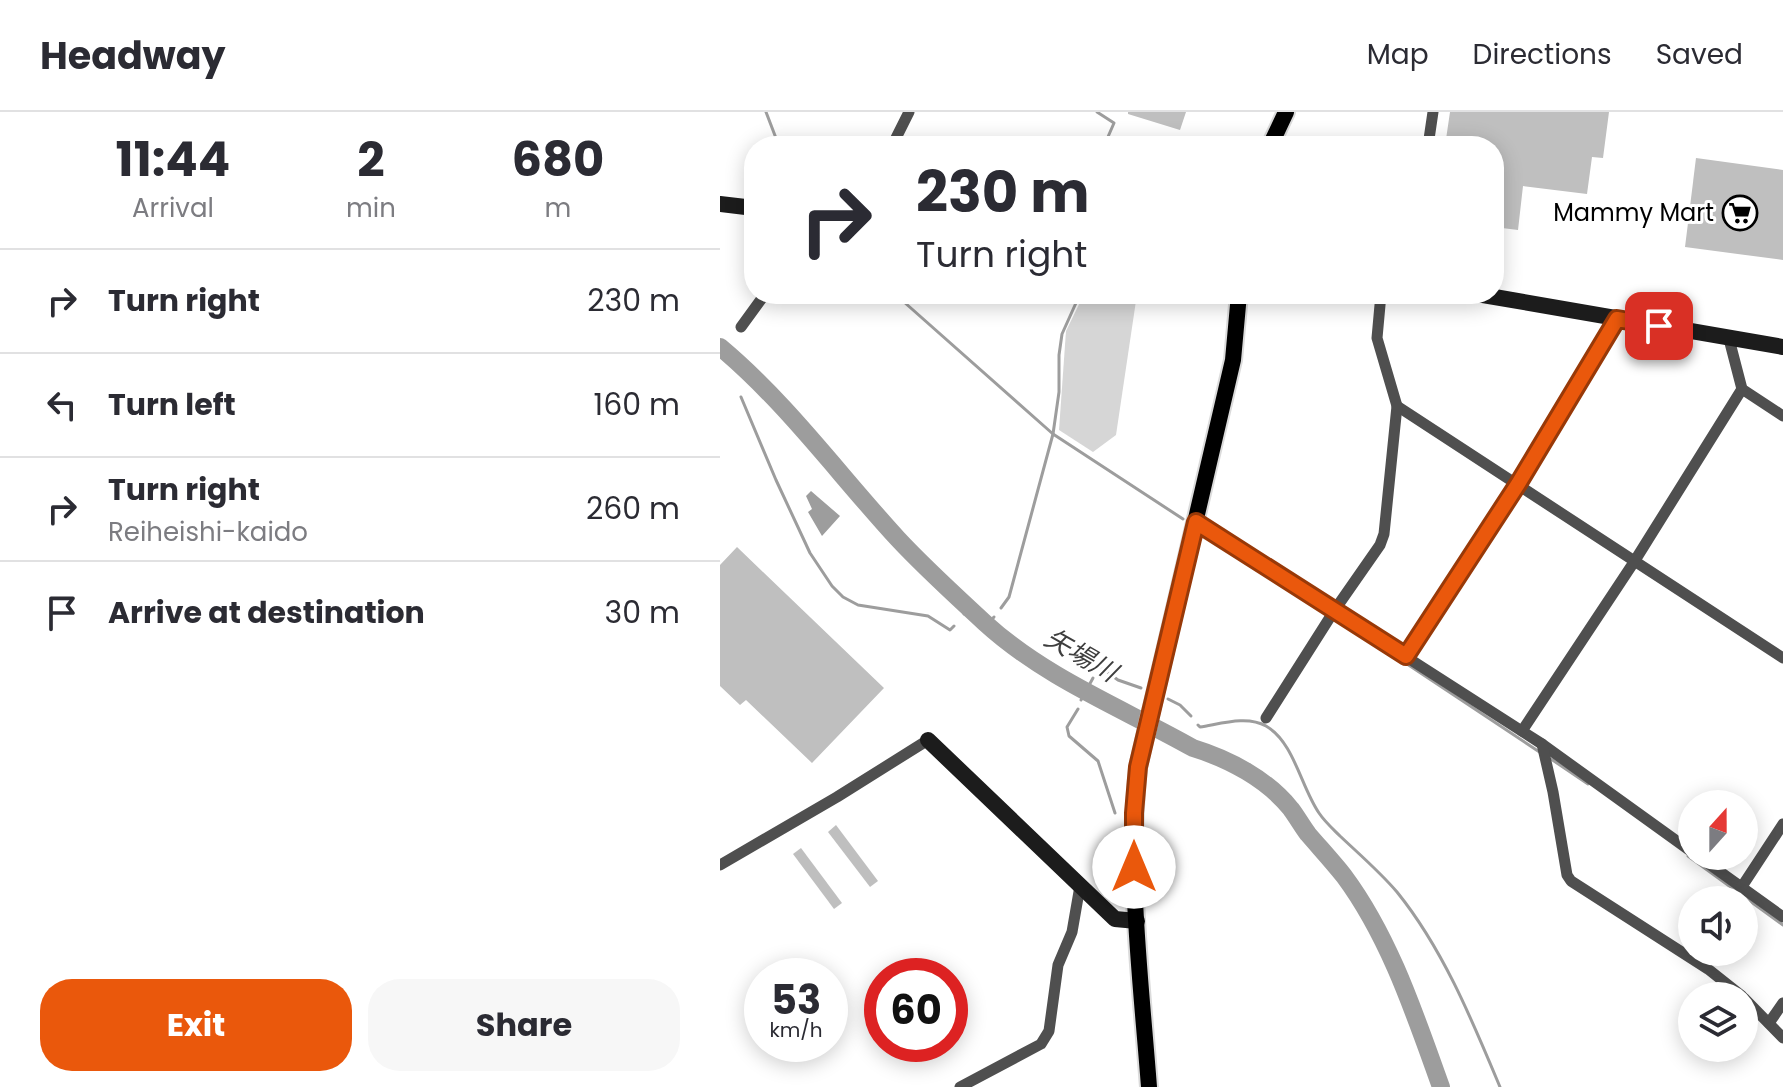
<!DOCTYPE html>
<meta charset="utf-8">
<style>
body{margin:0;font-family:Poppins,"Noto Sans JP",sans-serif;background:#f7f7f7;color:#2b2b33;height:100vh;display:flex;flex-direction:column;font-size:30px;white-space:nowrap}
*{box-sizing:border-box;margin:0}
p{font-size:26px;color:#7c7c81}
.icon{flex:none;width:44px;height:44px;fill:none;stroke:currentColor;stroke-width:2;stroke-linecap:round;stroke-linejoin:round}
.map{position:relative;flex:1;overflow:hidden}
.drawer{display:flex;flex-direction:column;background:#fff;width:720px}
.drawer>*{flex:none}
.guide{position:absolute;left:24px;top:24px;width:760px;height:168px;border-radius:32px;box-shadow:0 4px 20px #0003;background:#fff;color:#2b2b33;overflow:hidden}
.needle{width:52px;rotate:21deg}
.fabs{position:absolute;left:958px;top:678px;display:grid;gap:16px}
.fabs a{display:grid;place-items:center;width:80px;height:80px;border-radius:50%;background:#fff;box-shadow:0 4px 20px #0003;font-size:40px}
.speed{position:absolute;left:24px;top:846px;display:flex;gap:16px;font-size:40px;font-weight:700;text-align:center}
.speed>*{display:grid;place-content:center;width:104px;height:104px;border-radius:50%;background:#fff;box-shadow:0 4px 20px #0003;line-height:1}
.speed small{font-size:20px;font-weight:400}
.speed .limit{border:12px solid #d22;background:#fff;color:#111}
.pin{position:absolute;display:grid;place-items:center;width:68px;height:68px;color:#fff;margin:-34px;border-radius:16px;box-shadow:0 4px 12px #0006}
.me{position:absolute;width:88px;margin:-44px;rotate:0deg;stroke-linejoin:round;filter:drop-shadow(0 0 6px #0008)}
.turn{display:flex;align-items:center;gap:28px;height:168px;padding:0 40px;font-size:36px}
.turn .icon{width:104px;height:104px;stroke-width:2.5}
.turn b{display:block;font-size:56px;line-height:68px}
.eta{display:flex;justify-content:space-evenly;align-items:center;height:136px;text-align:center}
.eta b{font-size:48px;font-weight:700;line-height:56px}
.action{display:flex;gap:16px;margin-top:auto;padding:16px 40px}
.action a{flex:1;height:92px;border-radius:32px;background:#ea580c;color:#fff;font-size:32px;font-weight:700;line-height:92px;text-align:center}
.action a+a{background:#f7f7f7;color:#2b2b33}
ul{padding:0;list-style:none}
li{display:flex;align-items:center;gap:24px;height:104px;padding:0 40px;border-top:2px solid #e1e1e2}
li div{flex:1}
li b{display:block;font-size:30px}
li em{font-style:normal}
header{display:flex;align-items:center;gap:48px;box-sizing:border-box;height:112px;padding:0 40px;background:#fff;border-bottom:2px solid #e1e1e2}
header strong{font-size:38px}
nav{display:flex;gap:44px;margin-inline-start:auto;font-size:28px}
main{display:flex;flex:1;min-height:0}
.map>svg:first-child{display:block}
.green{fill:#d6d6d6}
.water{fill:#9d9d9d}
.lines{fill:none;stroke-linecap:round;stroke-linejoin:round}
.stream{stroke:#9d9d9d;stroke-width:3}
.river{stroke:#9d9d9d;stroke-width:18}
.building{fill:#bfbfbf}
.primary-casing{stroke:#dbdbdb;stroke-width:20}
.street{stroke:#4f4f4f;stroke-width:11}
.secondary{stroke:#1c1c1c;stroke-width:16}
.primary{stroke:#000;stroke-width:16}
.route-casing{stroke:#983908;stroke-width:20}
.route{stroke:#ea580c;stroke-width:14}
.labels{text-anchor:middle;stroke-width:6;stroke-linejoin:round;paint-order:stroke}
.poi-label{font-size:24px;fill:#000;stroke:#fff;text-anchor:end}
.water-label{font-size:26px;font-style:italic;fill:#3e3e3e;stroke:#fff}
</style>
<header>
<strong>Headway</strong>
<nav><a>Map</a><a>Directions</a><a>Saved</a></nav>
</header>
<main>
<section class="drawer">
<div class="eta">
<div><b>11:44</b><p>Arrival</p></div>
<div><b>2</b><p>min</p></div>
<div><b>680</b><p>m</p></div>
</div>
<ul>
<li><svg class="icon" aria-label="right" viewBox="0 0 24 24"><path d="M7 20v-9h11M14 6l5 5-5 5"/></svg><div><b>Turn right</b></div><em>230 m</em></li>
<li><svg class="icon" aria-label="left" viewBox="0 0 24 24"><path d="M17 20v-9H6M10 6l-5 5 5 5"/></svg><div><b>Turn left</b></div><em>160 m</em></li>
<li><svg class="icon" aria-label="right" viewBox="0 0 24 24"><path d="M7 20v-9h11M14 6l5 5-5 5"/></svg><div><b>Turn right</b><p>Reiheishi-kaido</p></div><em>260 m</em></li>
<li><svg class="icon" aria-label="arrive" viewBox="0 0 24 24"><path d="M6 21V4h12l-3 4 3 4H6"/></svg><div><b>Arrive at destination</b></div><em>30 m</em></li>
</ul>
<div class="action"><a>Exit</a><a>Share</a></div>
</section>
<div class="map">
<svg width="1063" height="975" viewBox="0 0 1063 975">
<rect width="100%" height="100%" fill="#fff"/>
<polygon class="green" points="364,182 417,182 396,323 373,340 339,318 346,219"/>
<polygon class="water" points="91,379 120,404 102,424 88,400 92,397 86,384"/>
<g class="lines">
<g class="stream">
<polyline points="46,0 59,34"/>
<polyline points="377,0 394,11 384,34"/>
<polyline points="175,182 333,322 463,407"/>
<polyline points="21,285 56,368 90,441 112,474 123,485 138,493 208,504 230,518 234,514"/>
<polyline points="281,496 289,485 333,322 339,280 339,243 342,222 360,182"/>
<polyline points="244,502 250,496"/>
<polyline points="267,513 274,505"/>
<polyline points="681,548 821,641"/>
<polyline points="380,555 398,568 421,576"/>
<polyline points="448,587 460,593 471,604"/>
<polyline points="361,588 373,566"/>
<polyline points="358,597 347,615 349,624 378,649 395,701"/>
<path d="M 478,613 L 480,615 C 500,612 527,603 546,614 C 574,630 581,675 599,701 C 605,710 613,717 620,724 C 639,742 660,760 677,780 C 723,837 752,908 780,975"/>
<polyline points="831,647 868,672"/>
<polyline points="968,744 1063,813"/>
</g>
<path class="river" d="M 0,235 C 67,291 119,363 178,427 C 205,456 236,484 265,511 C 325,566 404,597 473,636 C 509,647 547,667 571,697 C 577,705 582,714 588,722 C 600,736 613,750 624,764 C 670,826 695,903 721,975"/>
</g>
<g class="building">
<polygon points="408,0 466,0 460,18 408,2"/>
<polygon points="730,0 889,0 883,46 872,45 867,82 803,74 798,118 774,115 774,34 725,34"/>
<polygon points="976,46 1063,58 1063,148 965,135"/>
<polygon points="17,435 164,576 92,651 26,588 20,593 0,574 0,453"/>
<polygon points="116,713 158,769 150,775 108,720"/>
<polygon points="81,736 122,791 114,797 73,742"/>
</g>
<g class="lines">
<g class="primary-casing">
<g id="primary">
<polyline points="550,34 566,0"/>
<path d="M 429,975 C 421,869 407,761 418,655 L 513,248 L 519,182"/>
</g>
</g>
<g class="street">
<polyline points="172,34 189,0"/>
<polyline points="708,34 713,0"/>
<polyline points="21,215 45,182"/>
<polyline points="1009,227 1022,277 1063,304"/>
<polyline points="677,294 1063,546"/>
<polyline points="476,410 822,632 972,740"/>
<polyline points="686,544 798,372 897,207"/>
<polyline points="546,606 614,499 660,433 664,422 677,294 657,226 661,182"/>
<polyline points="802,619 914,450 1022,277"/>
<polyline points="822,632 833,680 847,763 851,769 988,857 1022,884"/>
<polyline points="978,744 1063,805"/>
<polyline points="0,753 117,685 208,628"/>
<polyline points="1021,776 1063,712"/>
<polyline points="1024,886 1063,926"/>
<polyline points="1049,911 1063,891"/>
<polyline points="240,975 321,932 329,919 338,853 352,820 360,774"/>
</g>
<g class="secondary">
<polyline points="0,92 34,96"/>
<polyline points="757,182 1063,235"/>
<polyline points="208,628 395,807 417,809"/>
</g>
<use href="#primary" class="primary"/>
</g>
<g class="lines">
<g class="route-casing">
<polyline id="route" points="414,755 414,701 418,655 476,410 686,544 798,372 897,207 939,214"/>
</g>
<use href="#route" class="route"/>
</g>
<defs>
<g id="supermarket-ring" transform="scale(1.8)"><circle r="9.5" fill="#fff" stroke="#000" stroke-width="1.5"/><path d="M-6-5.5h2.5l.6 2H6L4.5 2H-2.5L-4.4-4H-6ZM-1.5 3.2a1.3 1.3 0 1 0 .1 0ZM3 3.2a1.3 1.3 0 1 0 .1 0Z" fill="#000"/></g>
</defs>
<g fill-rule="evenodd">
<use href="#supermarket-ring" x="1020" y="101"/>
</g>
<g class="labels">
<g class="poi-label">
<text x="994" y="109">Mammy Mart</text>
</g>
<g class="water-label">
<text transform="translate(361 543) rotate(30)" y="9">矢場川</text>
</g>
</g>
</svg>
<div class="fabs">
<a><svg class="needle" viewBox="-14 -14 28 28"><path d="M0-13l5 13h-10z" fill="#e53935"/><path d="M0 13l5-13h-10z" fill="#7c7c81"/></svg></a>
<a><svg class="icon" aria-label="sound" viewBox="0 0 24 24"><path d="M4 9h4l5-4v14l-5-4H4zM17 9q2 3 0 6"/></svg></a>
<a><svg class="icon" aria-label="layers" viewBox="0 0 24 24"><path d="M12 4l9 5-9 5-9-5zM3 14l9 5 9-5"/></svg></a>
</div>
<div class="speed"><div>53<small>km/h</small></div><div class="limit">60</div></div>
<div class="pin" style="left:939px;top:214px;background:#d93025"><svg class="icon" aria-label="arrive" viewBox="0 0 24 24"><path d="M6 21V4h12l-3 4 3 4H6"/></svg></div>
<svg class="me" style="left:414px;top:755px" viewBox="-20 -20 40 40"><circle r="19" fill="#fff"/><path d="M0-13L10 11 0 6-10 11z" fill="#ea580c"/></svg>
<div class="guide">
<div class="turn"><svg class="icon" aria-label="right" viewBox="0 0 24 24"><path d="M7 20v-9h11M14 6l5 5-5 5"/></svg><div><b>230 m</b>Turn right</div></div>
</div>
</div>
</main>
